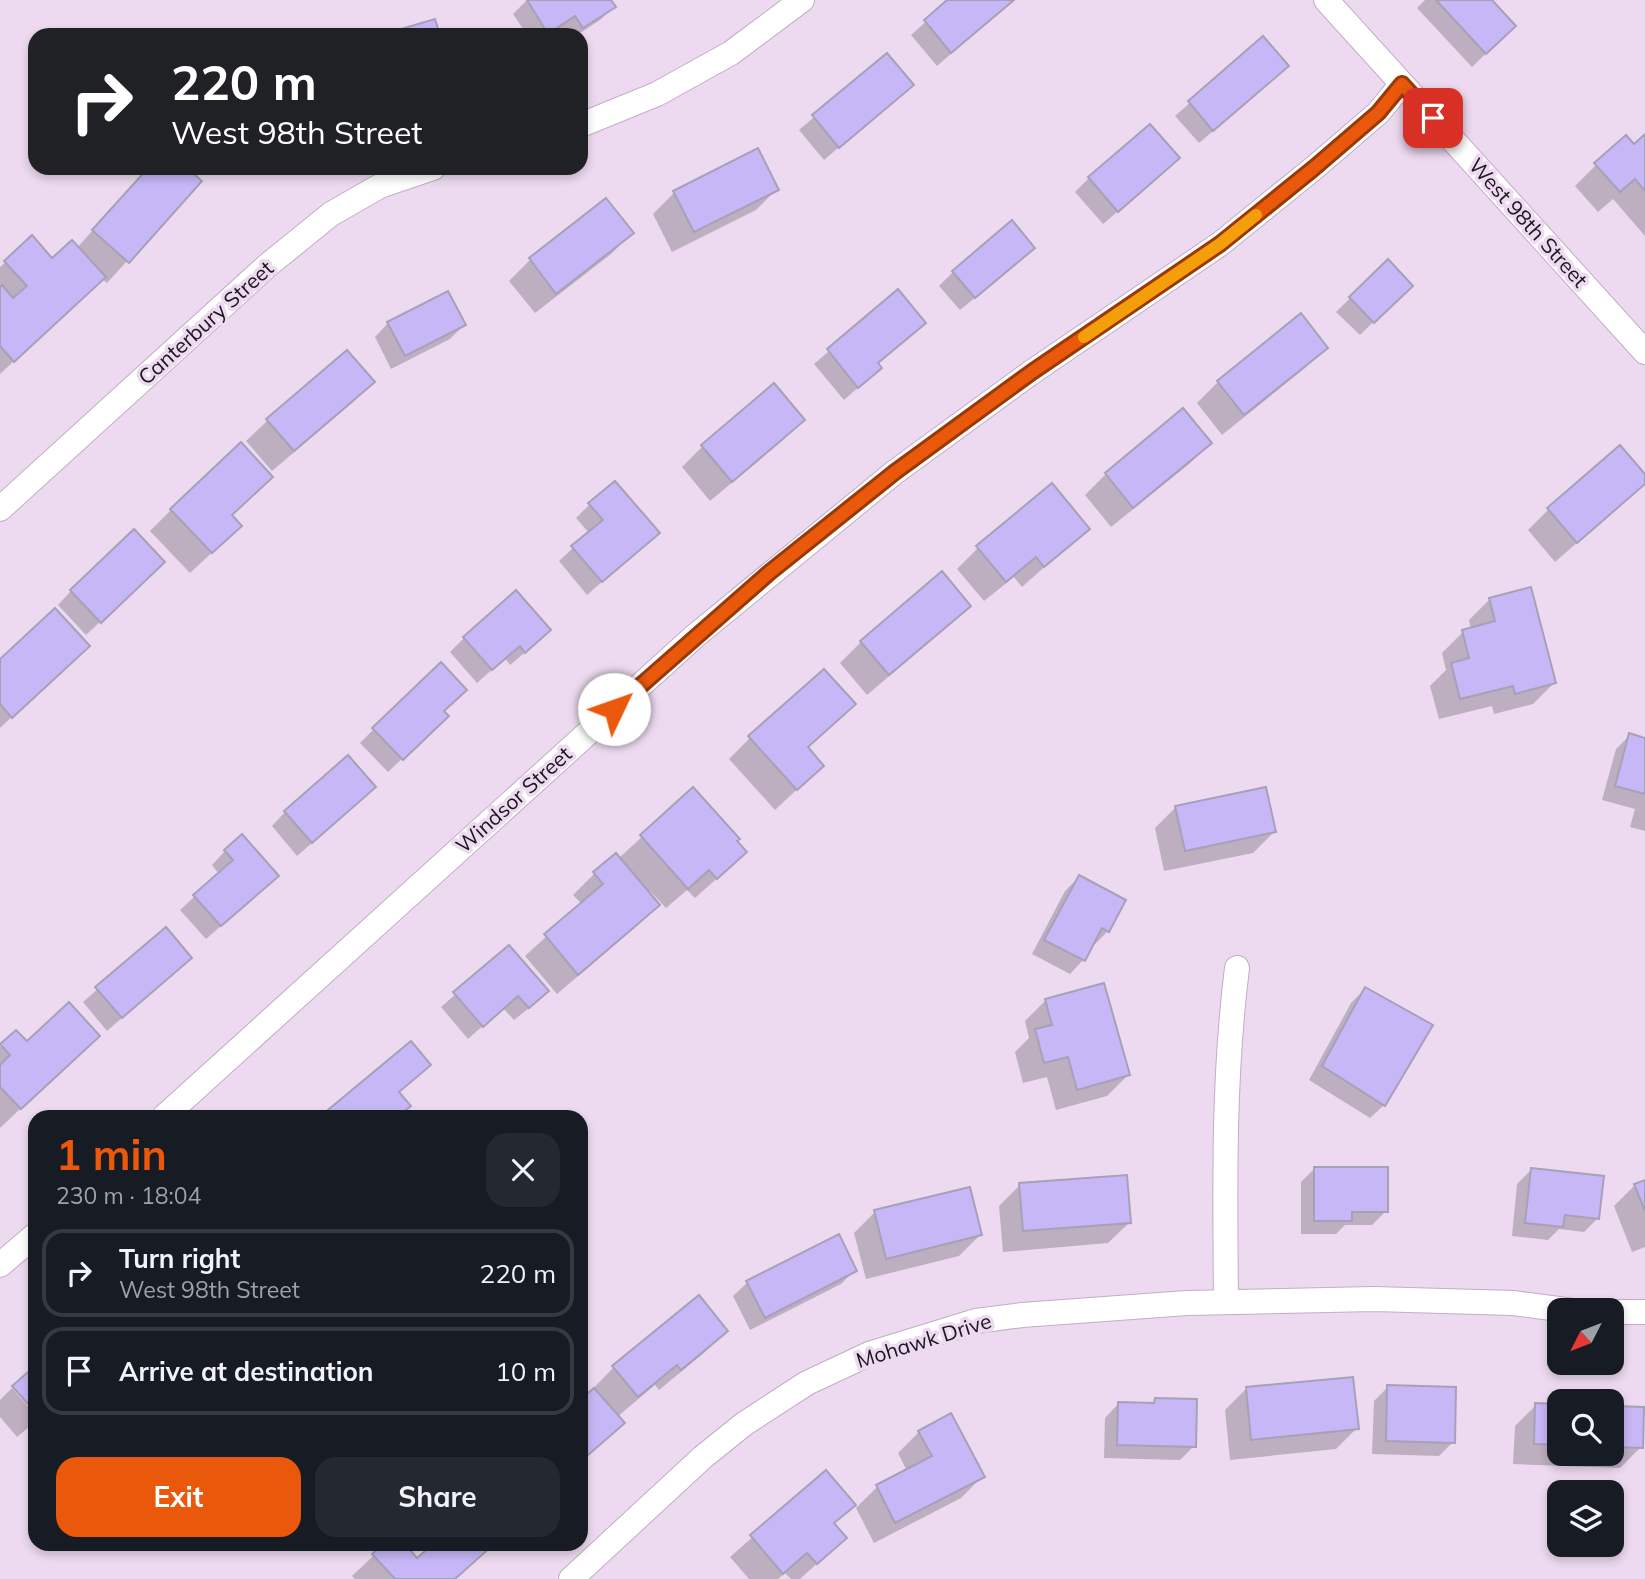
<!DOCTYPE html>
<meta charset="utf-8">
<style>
body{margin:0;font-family:Mulish,sans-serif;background:#242831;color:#f1f3f6;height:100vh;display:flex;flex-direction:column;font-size:26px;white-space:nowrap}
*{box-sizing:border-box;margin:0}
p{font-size:23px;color:#9ea1a6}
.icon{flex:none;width:38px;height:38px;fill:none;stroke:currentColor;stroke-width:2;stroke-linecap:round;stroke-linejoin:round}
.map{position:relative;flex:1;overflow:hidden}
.details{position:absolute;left:28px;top:1110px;width:560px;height:441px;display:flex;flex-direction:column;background:#171b24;border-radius:21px;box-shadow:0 4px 10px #0003}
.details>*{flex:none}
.hud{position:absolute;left:28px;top:28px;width:560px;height:147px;border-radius:21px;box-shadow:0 4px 10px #0003;background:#202124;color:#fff;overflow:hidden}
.needle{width:46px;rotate:228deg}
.tools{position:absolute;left:1547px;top:1298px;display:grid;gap:14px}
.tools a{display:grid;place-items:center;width:77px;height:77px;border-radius:14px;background:#171b24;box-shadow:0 4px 10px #0003;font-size:35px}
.pin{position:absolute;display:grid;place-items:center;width:60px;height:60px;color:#fff;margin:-30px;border-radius:14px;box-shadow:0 4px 10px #0006}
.me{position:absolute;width:77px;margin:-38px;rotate:48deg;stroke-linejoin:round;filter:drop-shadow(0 0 5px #0008)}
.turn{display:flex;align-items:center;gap:24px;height:147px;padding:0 28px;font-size:32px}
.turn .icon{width:91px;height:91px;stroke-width:2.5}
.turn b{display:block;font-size:49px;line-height:60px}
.round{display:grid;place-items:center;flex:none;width:74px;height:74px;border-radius:21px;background:#242831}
.head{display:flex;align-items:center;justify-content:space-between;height:119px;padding:0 28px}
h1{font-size:42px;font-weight:700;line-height:52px;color:#ea580c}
.button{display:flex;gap:14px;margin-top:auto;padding:14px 28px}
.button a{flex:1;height:80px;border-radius:21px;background:#ea580c;color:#fff;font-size:28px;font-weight:700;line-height:80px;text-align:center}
.button a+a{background:#242831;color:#f1f3f6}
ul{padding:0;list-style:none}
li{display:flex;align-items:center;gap:21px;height:88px;margin:0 14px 10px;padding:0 14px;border:4px solid #363941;border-radius:21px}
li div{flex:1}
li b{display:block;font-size:26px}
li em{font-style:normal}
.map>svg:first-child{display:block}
.shadow{fill:#0003}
.building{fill:#c7b7f7;stroke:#a6a1b9;stroke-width:2}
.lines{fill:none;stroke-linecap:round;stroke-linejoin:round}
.minor-casing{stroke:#c0aec4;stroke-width:26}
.minor{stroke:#fff;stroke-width:24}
.route-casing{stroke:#983908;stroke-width:18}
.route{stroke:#ea580c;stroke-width:12}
.slow{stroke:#f59e0b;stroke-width:12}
.labels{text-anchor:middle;stroke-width:7;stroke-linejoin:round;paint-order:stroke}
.street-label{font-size:21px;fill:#1b151d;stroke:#eddaf0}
</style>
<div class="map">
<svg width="1645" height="1579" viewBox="0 0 1645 1579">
<rect width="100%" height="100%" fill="#eddaf0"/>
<g class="shadow">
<polygon points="527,0 609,0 614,7 600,20 577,35 565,35 561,29 551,35 527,35 513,14"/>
<polygon points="950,0 1013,0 937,66 911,35"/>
<polygon points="1425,0 1489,0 1500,40 1472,67 1417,8"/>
<polygon points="1263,39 1273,80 1199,143 1175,116"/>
<polygon points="886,55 911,85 824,160 799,130"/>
<polygon points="1645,136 1645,236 1613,199 1598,212 1575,186 1596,165 1634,146"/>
<polygon points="758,151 777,189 756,210 672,252 653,214 674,193"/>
<polygon points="148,168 185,168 200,181 107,283 102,279 0,374 0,267 32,238 52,261 77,248"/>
<polygon points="211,168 224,168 215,174"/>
<polygon points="1164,172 1103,224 1075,192 1089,178"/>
<polygon points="606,200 632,233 611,254 535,313 509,281 530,260"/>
<polygon points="1388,261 1411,285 1360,335 1336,312"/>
<polygon points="1018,262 960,310 939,286 953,272"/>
<polygon points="898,292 924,323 877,364 880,368 844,400 814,364"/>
<polygon points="1300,316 1325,347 1305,368 1222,435 1197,403 1218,382"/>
<polygon points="388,323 464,325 450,339 391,369 375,337"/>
<polygon points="373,382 352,403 272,471 246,441 267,421"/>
<polygon points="803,420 782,441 710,501 682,467 703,446"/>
<polygon points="1210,443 1189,464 1111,527 1085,495 1106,474"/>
<polygon points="1645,477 1645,482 1626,500 1555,562 1528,530 1549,509"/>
<polygon points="590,504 657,533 587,595 559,561 589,533 576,518"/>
<polygon points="171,510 230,516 218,547 190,573 150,531"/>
<polygon points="1087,529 1022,587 1014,577 984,601 957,569 978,548"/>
<polygon points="149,576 86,635 58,605 71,591"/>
<polygon points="1490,599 1554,683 1533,704 1494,714 1492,706 1439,719 1430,686 1446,670 1442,653 1463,632 1471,629 1469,620"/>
<polygon points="969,606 948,626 867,695 840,663 861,642"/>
<polygon points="464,638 535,644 510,665 505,658 477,683 450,652"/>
<polygon points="0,662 66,666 0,728"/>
<polygon points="442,712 447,716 388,772 360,743 374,729"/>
<polygon points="832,725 806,749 822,766 775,810 729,759 750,738"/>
<polygon points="1630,735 1645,740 1645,831 1630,827 1635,809 1602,800 1616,749"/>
<polygon points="693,790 723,873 695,898 687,890 666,908 650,891 648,893 658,905 637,926 557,994 525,956 582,904 573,895 594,874 616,855 619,858"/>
<polygon points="360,801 297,856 272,826 285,812"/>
<polygon points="1176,807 1274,832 1253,853 1164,871 1155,828"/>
<polygon points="225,851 262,890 206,939 180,910 219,874 212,865"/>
<polygon points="1079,877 1108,931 1094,945 1092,944 1083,960 1070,974 1032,954 1065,891"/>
<polygon points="166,929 190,958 107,1031 83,1002"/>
<polygon points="509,947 533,1005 514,1020 503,1008 468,1039 441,1007"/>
<polygon points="1365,989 1384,1105 1370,1118 1309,1080 1351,1003"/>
<polygon points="1046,1000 1128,1075 1107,1096 1056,1110 1047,1077 1023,1083 1015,1052 1029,1038 1025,1021"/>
<polygon points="16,1032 27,1044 76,1056 0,1128 0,1047"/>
<polygon points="411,1044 428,1065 398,1094 408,1106 398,1116 324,1116"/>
<polygon points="1315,1168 1386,1211 1372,1225 1345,1225 1336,1234 1301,1234 1301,1182"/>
<polygon points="1531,1170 1598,1218 1584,1232 1559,1229 1548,1240 1512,1236 1517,1184"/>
<polygon points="1645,1181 1645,1247 1632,1252 1614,1206 1635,1185"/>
<polygon points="1020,1185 1130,1222 1108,1243 1003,1252 999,1206"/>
<polygon points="875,1212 980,1235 959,1256 866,1279 854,1233"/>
<polygon points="855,1270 841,1284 750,1330 733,1296 747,1283"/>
<polygon points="698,1297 726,1331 705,1352 659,1390 655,1385 617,1417 622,1423 581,1461 581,1401 613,1368"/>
<polygon points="1388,1387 1453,1442 1439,1456 1372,1454 1374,1401"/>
<polygon points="12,1388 35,1415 35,1422 17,1437 0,1417 0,1400"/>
<polygon points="1246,1389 1357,1428 1336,1449 1230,1460 1225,1410"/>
<polygon points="1155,1400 1194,1446 1180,1460 1104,1458 1105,1418 1118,1404 1151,1404"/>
<polygon points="1536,1405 1559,1406 1559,1454 1612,1454 1612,1407 1642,1408 1641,1447 1620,1468 1513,1464 1515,1426"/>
<polygon points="919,1432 982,1477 961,1498 874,1543 856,1508 877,1487 907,1471 898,1453"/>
<polygon points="826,1472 853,1504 833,1524 845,1538 800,1579 791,1579 785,1573 778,1579 749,1579 730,1557"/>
<polygon points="386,1544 402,1544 417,1560 428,1550 423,1544 493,1544 455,1579 355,1579 352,1576"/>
</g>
<g class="building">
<polygon points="527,0 611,0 616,7 583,28 575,16 548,34"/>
<polygon points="947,0 1014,0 951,53 924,20"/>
<polygon points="1436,0 1492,0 1516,26 1486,54"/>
<polygon points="435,19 440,35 381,35"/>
<polygon points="1263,36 1289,66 1213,131 1188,101"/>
<polygon points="887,53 914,85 839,148 812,115"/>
<polygon points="1150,124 1180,158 1118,212 1088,177"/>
<polygon points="1645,134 1645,191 1635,179 1620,192 1594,163 1626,135 1634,144"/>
<polygon points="758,148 779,190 694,232 673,191"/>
<polygon points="148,168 187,168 202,181 129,263 92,230"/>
<polygon points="606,198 634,233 556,294 529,258"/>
<polygon points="1012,220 1035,248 975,298 952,271"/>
<polygon points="32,235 52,258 72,240 106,277 14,362 0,346 0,287 2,285 13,298 27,286 4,261"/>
<polygon points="1388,259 1413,286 1374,323 1349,297"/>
<polygon points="898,289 926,323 878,363 882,368 858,388 827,349"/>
<polygon points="448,291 466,325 405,356 387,322"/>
<polygon points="1301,313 1328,348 1244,415 1217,381"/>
<polygon points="347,350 375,382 294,451 266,419"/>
<polygon points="774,383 805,420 732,482 701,445"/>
<polygon points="1183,408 1212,443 1133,508 1105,473"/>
<polygon points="241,442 273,477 232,515 242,526 212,553 170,509"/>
<polygon points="1620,445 1645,474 1645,484 1577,543 1547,508"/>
<polygon points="615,481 660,533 602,582 571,546 603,520 588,503"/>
<polygon points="1052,483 1090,529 1044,567 1036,557 1006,582 976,546"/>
<polygon points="134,529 165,562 101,623 70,590"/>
<polygon points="942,571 971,606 889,675 860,641"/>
<polygon points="1531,587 1556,683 1515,694 1513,686 1460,699 1451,663 1469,658 1462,630 1495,621 1489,598"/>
<polygon points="516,590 551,630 525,653 520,646 492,670 463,637"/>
<polygon points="55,608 90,646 12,718 0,704 0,659"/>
<polygon points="441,662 467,690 444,711 449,716 403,760 372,728"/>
<polygon points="824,669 856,704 808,747 824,766 797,790 748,736"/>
<polygon points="1629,733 1645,738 1645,794 1615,786"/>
<polygon points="348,755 376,787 312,843 284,811"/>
<polygon points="693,787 740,839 737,841 747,852 717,879 709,870 688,889 640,835"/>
<polygon points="1266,787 1276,832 1185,851 1175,806"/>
<polygon points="242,834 279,876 221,926 193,895 233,860 224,850"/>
<polygon points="616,853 660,905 578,975 544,934 603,884 593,872"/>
<polygon points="1079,875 1126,900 1109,932 1102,928 1085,961 1044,940"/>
<polygon points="166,927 192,958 122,1018 95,987"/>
<polygon points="509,945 549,991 529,1008 518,996 483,1027 453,992"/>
<polygon points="1104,983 1130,1075 1077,1090 1068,1057 1044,1063 1035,1029 1052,1025 1045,999"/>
<polygon points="1365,987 1433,1025 1385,1106 1322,1066"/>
<polygon points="69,1002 100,1036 21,1109 0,1087 0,1065 10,1055 0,1044 16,1030 27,1041"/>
<polygon points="411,1041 431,1065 399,1092 411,1106 398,1116 333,1116 328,1110"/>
<polygon points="1314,1167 1388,1167 1388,1212 1352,1212 1352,1221 1314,1221"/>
<polygon points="1531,1168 1604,1176 1599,1219 1565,1215 1563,1227 1525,1223"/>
<polygon points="1127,1175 1131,1223 1023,1231 1019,1183"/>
<polygon points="1645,1180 1645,1211 1634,1184"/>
<polygon points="970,1187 982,1235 886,1259 874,1210"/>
<polygon points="839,1234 857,1271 765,1318 746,1281"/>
<polygon points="699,1295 728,1331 681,1370 677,1365 638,1397 612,1366"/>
<polygon points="35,1366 35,1412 12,1386"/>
<polygon points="1353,1377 1359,1429 1251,1440 1246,1387"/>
<polygon points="1387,1385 1456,1387 1455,1443 1386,1441"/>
<polygon points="594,1388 625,1423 581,1461 581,1399"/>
<polygon points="1155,1398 1197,1399 1196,1447 1117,1445 1118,1402 1154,1403"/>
<polygon points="1535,1403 1559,1404 1559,1445 1534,1444"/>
<polygon points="1612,1406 1644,1407 1643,1448 1612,1447"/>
<polygon points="951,1413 985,1477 895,1523 876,1485 932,1456 918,1431"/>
<polygon points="826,1470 856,1505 834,1523 847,1538 817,1564 807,1553 783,1574 750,1535"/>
<polygon points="383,1544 405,1544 417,1558 433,1544 494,1544 455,1579 395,1579 372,1554"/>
</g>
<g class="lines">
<g class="minor-casing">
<g id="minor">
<polyline points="1326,0 1645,352"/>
<polyline points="581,125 657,94 731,53 802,0"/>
<polyline points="0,509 268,265 331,214 380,186 433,168"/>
<polyline points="165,1116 695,636 895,472 1032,372 1220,244 1314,168 1378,113 1402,84"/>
<polyline points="0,1265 35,1235"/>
<path d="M 1226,1302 C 1225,1191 1223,1079 1237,968"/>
<polyline points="1612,1312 1645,1312"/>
<polyline points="571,1579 703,1457 744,1424 807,1383 869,1354 976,1321 1022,1315 1187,1303 1374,1299 1513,1303 1573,1311"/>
</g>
</g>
<use href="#minor" class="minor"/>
</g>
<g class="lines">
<g class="route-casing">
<polyline id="route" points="614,709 770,572 895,472 1032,372 1220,244 1314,168 1378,113 1402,84 1433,118"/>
</g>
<use href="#route" class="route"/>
<polyline class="slow" points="1084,337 1220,244 1256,215"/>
</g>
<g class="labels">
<g class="street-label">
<text transform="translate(1528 223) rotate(48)" y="7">West 98th Street</text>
<text transform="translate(206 323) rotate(-42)" y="7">Canterbury Street</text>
<text transform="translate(514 800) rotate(-42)" y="7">Windsor Street</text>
<text transform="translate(924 1341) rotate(-17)" y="7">Mohawk Drive</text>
</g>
</g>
</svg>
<div class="tools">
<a><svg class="needle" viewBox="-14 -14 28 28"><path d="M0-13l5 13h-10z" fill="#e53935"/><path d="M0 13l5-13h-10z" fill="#9ea1a6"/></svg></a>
<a><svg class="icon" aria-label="search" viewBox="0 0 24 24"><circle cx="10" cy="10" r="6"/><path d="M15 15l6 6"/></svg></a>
<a><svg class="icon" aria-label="layers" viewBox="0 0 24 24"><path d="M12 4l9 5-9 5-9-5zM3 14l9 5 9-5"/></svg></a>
</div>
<div class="pin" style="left:1433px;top:118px;background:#d93025"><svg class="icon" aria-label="arrive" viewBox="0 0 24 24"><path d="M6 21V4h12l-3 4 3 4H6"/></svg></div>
<svg class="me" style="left:614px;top:709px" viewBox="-20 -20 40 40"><circle r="19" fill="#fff"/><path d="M0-13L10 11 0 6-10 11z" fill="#ea580c"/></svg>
<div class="hud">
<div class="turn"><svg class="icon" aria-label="right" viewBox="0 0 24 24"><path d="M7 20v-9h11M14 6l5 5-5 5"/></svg><div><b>220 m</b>West 98th Street</div></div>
</div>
<section class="details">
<div class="head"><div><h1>1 min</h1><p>230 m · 18:04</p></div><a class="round"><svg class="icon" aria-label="close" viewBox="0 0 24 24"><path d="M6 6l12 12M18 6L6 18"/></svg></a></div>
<ul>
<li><svg class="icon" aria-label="right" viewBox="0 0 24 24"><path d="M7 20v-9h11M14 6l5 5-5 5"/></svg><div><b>Turn right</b><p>West 98th Street</p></div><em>220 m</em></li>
<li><svg class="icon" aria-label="arrive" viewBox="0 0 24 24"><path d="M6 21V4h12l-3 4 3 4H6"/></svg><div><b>Arrive at destination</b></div><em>10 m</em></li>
</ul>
<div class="button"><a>Exit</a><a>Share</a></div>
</section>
</div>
